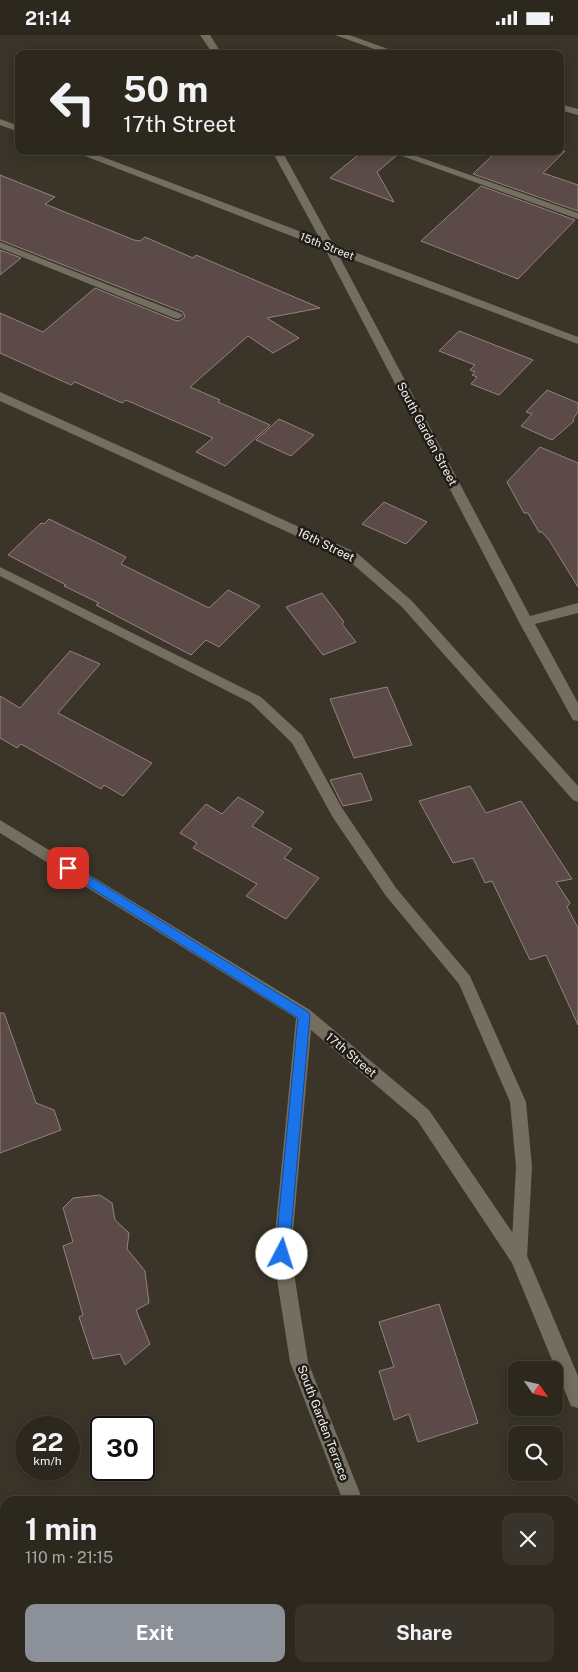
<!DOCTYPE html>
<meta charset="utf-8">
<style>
body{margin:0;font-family:"Public Sans",sans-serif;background:#38342b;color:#f1f3f6;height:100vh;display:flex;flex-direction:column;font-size:19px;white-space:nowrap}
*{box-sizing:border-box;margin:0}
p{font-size:16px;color:#a6a6a4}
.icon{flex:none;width:28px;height:28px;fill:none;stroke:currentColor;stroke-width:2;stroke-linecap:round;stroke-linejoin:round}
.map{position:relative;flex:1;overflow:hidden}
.panel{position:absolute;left:0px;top:1461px;width:579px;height:176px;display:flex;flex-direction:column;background:#2c281e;border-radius:15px 15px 0 0;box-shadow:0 2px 12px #0003,0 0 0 1px #48443c}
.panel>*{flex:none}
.top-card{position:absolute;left:15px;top:15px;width:549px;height:105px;border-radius:10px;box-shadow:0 2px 12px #0003,0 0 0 1px #48443c;background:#2c281e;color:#f1f3f6;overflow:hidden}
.needle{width:32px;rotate:124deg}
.controls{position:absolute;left:508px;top:1326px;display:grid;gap:10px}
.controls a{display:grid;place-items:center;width:55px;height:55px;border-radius:10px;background:#2c281e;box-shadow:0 2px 12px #0003,0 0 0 1px #48443c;font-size:25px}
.speed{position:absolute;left:15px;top:1381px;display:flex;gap:10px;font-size:25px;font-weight:700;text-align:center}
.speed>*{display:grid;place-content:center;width:65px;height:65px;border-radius:50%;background:#2c281e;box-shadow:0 2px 12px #0003,0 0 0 1px #48443c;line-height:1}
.speed small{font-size:12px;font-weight:400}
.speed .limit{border:2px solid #111;border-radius:8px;background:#fff;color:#111}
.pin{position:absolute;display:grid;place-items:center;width:42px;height:42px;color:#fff;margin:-21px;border-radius:10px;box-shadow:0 2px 8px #0006}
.me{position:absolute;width:55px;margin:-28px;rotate:5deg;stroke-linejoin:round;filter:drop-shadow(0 0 4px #0008)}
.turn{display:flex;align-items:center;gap:18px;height:105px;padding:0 25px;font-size:22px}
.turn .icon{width:65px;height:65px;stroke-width:2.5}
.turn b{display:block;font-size:35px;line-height:42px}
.round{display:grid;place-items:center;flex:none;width:52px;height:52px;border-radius:10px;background:#38342b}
.overview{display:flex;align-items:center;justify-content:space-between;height:85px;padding:0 25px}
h1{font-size:30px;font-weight:700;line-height:38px}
.action{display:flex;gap:10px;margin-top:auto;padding:10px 25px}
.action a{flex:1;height:58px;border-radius:10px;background:#8c9099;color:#fff;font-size:20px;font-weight:700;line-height:58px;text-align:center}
.action a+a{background:#38342b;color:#f1f3f6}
.status{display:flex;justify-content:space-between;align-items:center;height:35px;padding:0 25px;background:#2c281e;direction:ltr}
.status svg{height:14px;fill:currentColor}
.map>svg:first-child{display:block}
.building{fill:#5b4a47;stroke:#94827e}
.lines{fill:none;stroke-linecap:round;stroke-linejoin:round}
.lane{fill:#736e5f;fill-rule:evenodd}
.street{fill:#736e5f;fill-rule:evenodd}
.secondary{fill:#736e5f;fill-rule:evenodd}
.route{fill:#1a73e8;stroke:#114b97}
.labels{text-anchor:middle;stroke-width:5;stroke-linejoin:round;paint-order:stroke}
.far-street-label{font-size:11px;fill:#f4f1e9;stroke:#1f1d17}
.street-label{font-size:12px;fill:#f4f1e9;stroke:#1f1d17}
</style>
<div class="status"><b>21:14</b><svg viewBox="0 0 49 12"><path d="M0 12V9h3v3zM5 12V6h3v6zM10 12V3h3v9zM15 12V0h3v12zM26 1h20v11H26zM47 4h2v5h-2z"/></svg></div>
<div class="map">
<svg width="578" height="1637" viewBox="0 0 578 1637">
<rect width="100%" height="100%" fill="#3a3528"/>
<g class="building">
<polygon points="363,116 386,116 396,121 377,137 394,167 330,143"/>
<polygon points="497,116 565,116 543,138 578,150 578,176 473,139"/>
<polygon points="0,140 55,162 45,169 134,205 140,206 145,202 193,223 196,220 320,273 267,283 299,303 273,318 248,301 190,352 220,365 218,367 270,390 225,431 196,417 213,403 126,365 122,368 75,347 71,350 0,318 0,278 43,297 95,253 174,285 179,286 185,282 183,277 0,205"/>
<polygon points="481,151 575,185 518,244 421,206"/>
<polygon points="0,215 21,223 0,240"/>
<polygon points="459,296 533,325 499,360 471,349 477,342 472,340 475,337 470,335 475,330 439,316"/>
<polygon points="547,355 578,368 578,377 573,384 574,386 552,405 521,391 532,379 526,377"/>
<polygon points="279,384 314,400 291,421 256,405"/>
<polygon points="540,412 578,428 578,552 549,505 542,497 539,497 528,478 524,478 507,447"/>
<polygon points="384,467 427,487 406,509 362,489"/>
<polygon points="49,484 126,522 121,529 209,573 228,555 260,571 219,612 206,605 191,620 96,570 99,568 64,551 66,550 8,520 41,488 44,489"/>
<polygon points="322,558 344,587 342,589 356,607 323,620 286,572"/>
<polygon points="70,616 100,629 58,678 152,728 123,761 104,750 101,754 21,709 17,713 0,703 0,661 20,673"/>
<polygon points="387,652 412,710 354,723 330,664"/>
<polygon points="361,738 372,765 343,771 330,745"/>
<polygon points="470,751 486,778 521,766 572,844 556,847 570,868 567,872 578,893 578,990 546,920 530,925 492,846 485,848 473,823 453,828 419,766"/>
<polygon points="238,762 264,777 252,791 292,814 284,823 319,843 286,884 246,861 257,849 193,813 197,808 180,798 206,769 222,779"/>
<polygon points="0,978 4,978 36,1068 54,1075 61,1095 0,1118"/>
<polygon points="100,1160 112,1168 115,1185 129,1198 127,1214 145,1236 149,1268 136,1275 150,1309 125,1330 120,1319 93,1324 79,1282 83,1280 63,1211 73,1207 63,1173 73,1163"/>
<polygon points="439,1269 478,1388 418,1407 409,1379 394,1385 379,1336 394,1332 379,1287"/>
</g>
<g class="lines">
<g class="lane">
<polygon points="388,116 402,116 578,178 578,184"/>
<polygon points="0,207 182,279 183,281 178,284 174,283 0,213"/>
<polygon points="0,532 261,662 302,700 342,773 396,853 470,941 526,1067 532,1132 527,1222 525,1228 519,1230 513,1228 511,1222 516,1132 510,1067 459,949 386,861 332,781 292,708 251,668 0,541"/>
</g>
<g class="street">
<polygon points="200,0 210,0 222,19 213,19"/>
<polygon points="0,84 19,91 19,97 0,90"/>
<polygon points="72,116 87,116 320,204 272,116 282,116 333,209 578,302 578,309 338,219 530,581 578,568 578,578 535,589 578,668 578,686 573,685 519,587 325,214"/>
<polygon points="0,357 357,518 412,566 578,751 578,767 573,765 402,572 347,524 0,366"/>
<polygon points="0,785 310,975 429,1075 525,1216 578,1341 578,1373 571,1371 512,1228 417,1085 311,995 291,1219 308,1327 363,1466 343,1466 290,1327 273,1219 296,983 0,798"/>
<polygon points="0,1572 5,1574 5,1614 0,1612"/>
<polygon points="5,1624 5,1632 22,1632 23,1637 3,1637 1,1632"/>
<polygon points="406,1632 427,1632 428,1637 408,1637"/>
</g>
<g class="secondary">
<polygon points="335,0 349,0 402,19 388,19"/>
<polygon points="560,69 578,74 578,80 560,75"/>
</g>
</g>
<polygon class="route" points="68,828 308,977 310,980 289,1219 287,1224 282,1226 277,1224 275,1219 298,983 64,836 62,833"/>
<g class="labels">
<g class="far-street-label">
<text transform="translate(327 211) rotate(21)" y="4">15th Street</text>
</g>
<g class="street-label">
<text transform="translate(427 399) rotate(62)" y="4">South Garden Street</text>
<text transform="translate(326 510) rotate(26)" y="4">16th Street</text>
<text transform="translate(351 1020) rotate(40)" y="4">17th Street</text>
<text transform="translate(323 1388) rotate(69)" y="4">South Garden Terrace</text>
</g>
</g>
</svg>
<div class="controls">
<a><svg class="needle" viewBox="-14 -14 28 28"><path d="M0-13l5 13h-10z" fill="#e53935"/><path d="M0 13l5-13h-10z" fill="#a6a6a4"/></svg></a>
<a><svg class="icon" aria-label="search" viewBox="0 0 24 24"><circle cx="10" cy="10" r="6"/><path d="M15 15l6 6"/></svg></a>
</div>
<div class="speed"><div>22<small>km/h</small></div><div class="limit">30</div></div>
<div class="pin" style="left:68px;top:833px;background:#d93025"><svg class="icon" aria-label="arrive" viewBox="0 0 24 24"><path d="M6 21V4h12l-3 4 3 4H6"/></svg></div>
<svg class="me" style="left:282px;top:1219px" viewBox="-20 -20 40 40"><circle r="19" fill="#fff"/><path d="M0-13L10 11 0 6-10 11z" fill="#1a73e8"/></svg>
<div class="top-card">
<div class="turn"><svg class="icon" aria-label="left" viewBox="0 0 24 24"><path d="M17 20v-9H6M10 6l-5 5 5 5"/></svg><div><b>50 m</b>17th Street</div></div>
</div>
<section class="panel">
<div class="overview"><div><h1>1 min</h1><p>110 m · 21:15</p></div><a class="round"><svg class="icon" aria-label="close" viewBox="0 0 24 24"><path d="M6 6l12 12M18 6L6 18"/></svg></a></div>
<div class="action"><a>Exit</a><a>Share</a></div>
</section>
</div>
